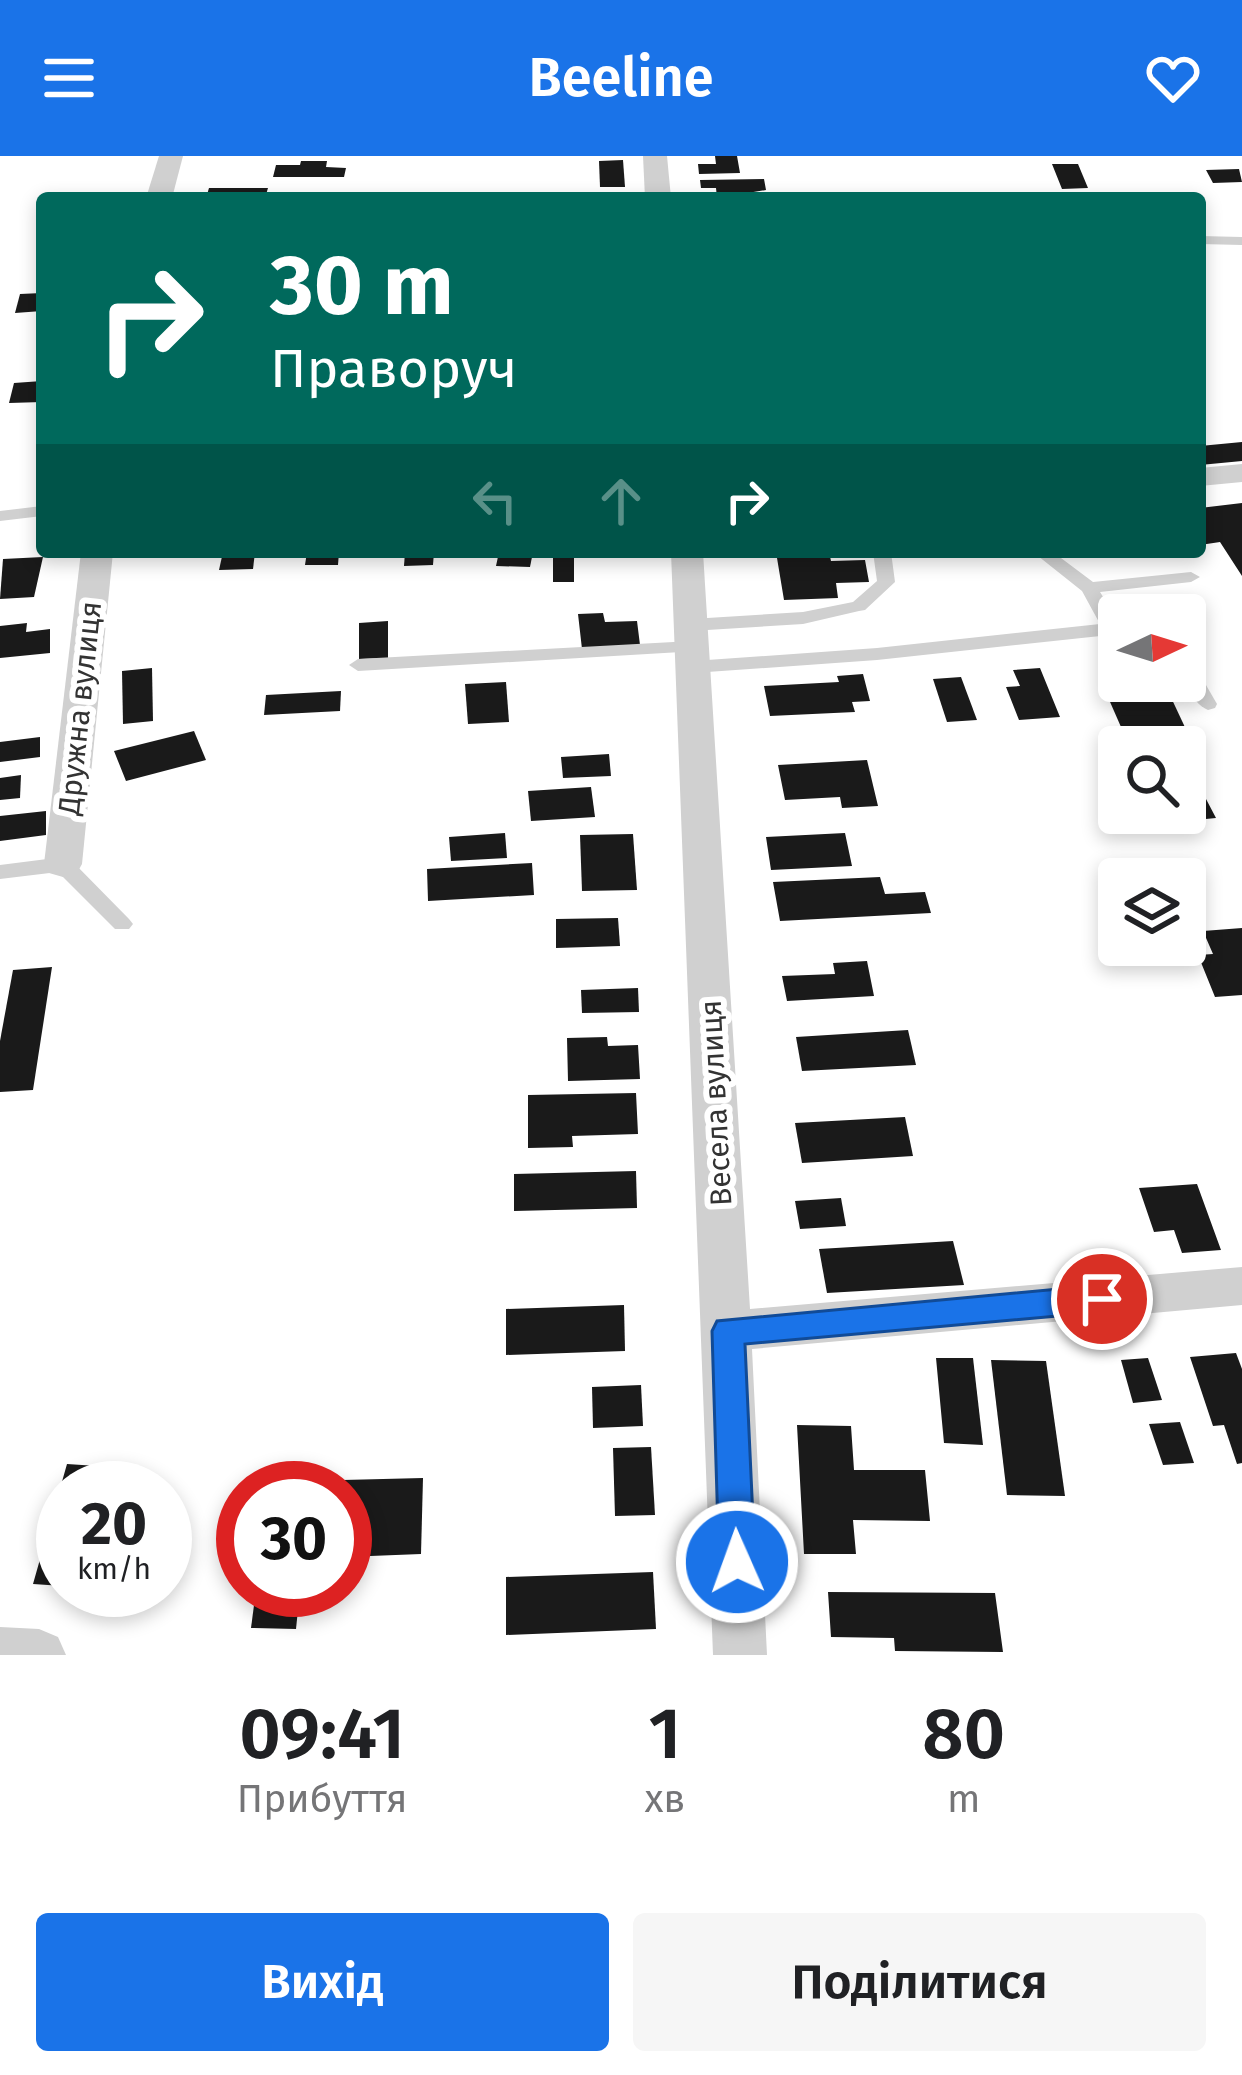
<!DOCTYPE html>
<html lang="uk">
<meta charset="utf-8">
<style>
body{margin:0;font-family:"Fira Sans",sans-serif;background:#f6f6f6;color:#202124;height:100vh;display:flex;flex-direction:column;font-size:45px;white-space:nowrap}
*{box-sizing:border-box;margin:0}
p{font-size:39px;color:#757577}
.icon{flex:none;width:66px;height:66px;fill:none;stroke:currentColor;stroke-width:2;stroke-linecap:round;stroke-linejoin:round}
.map{position:relative;height:1499px;overflow:hidden}
.side{display:flex;flex-direction:column;background:#fff;flex:1}
.side>*{flex:none}
.banner{position:absolute;left:36px;top:36px;width:1170px;height:366px;border-radius:12px;box-shadow:0 6px 18px #0003;background:#00695c;color:#fff;overflow:hidden}
.needle{width:78px;rotate:86deg}
.controls{position:absolute;left:1098px;top:438px;display:grid;gap:24px}
.controls a{display:grid;place-items:center;width:108px;height:108px;border-radius:12px;background:#fff;box-shadow:0 6px 18px #0003;font-size:60px}
.speed{position:absolute;left:36px;top:1305px;display:flex;gap:24px;font-size:60px;font-weight:700;text-align:center}
.speed>*{display:grid;place-content:center;width:156px;height:156px;border-radius:50%;background:#fff;box-shadow:0 6px 18px #0003;line-height:1}
.speed small{font-size:30px;font-weight:400}
.speed .limit{border:18px solid #d22;background:#fff;color:#111}
.pin{position:absolute;display:grid;place-items:center;width:102px;height:102px;color:#fff;margin:-51px;border:6px solid #fff;border-radius:50%;box-shadow:0 3px 12px #0007}
.me{position:absolute;width:132px;margin:-66px;rotate:358deg;stroke-linejoin:round;filter:drop-shadow(0 0 9px #0008)}
.turn{display:flex;align-items:center;gap:42px;height:252px;padding:0 36px;font-size:54px}
.turn .icon{width:156px;height:156px;stroke-width:2.5}
.turn b{display:block;font-size:84px;line-height:102px}
.lanes{display:flex;align-items:center;height:114px;padding:0 36px;background:#0003;justify-content:center;gap:60px;direction:ltr}
.lanes .off{opacity:.35}
.eta{display:flex;justify-content:space-evenly;align-items:center;height:204px;text-align:center}
.eta b{font-size:72px;font-weight:600;line-height:84px}
.cta{display:flex;gap:24px;margin-top:auto;padding:24px 36px}
.cta a{flex:1;height:138px;border-radius:12px;background:#1a73e8;color:#fff;font-size:48px;font-weight:600;line-height:138px;text-align:center}
.cta a+a{background:#f6f6f6;color:#202124}
header{display:flex;justify-content:space-between;align-items:center;height:156px;padding:0 36px;background:#1a73e8;color:#fff;font-size:54px;font-weight:600}
.map>svg:first-child{display:block}
.building{fill:#1a1a1a}
.lines{fill:none;stroke-linecap:round;stroke-linejoin:round}
.lane{fill:#d0d0d0;fill-rule:evenodd}
.street{fill:#d0d0d0;fill-rule:evenodd}
.route{fill:#1a73e8;stroke:#114b97;stroke-width:3}
.labels{text-anchor:middle;stroke-width:12;stroke-linejoin:round;paint-order:stroke}
.street-label{font-size:30px;fill:#333;stroke:#fff}
</style>
<header><svg class="icon" aria-label="menu" viewBox="0 0 24 24"><path d="M4 6h16M4 12h16M4 18h16"/></svg>Beeline<svg class="icon" aria-label="heart" viewBox="0 0 24 24"><path d="M12 20l-8-8c-3-5 5-10 8-4 3-6 11-1 8 4z"/></svg></header>
<div class="map">
<svg width="1242" height="1499" viewBox="0 0 1242 1499">
<rect width="100%" height="100%" fill="#fff"/>
<g class="building">
<polygon points="715,0 737,0 740,17 699,18 698,8 716,8"/>
<polygon points="623,4 625,31 600,31 599,5"/>
<polygon points="301,5 327,5 326,11 346,12 344,21 273,21 276,9 300,9"/>
<polygon points="1052,8 1078,8 1088,32 1062,33"/>
<polygon points="1239,13 1242,26 1213,27 1206,14"/>
<polygon points="764,23 766,34 717,42 716,32 701,32 700,24"/>
<polygon points="209,32 268,32 265,42 206,42"/>
<polygon points="42,137 42,155 15,157 20,138"/>
<polygon points="42,225 42,246 9,247 14,227"/>
<polygon points="1242,286 1242,305 1200,309 1200,290"/>
<polygon points="1242,347 1242,420 1220,386 1200,389 1200,352"/>
<polygon points="223,396 255,396 253,413 219,414"/>
<polygon points="307,396 339,396 338,409 305,409"/>
<polygon points="405,396 434,396 433,409 404,410"/>
<polygon points="499,396 533,396 530,411 496,410"/>
<polygon points="776,396 829,396 831,405 865,404 869,426 836,427 838,442 784,444"/>
<rect x="553" y="398" width="21" height="28"/>
<polygon points="43,401 34,441 0,443 3,403"/>
<polygon points="603,457 605,466 637,465 640,489 582,493 578,458"/>
<polygon points="388,465 388,502 359,503 359,467"/>
<polygon points="27,467 26,476 50,473 50,497 0,502 0,470"/>
<polygon points="152,512 153,565 123,568 122,515"/>
<polygon points="1040,512 1060,561 1019,564 1006,531 1020,530 1013,514"/>
<polygon points="863,518 870,545 852,546 855,556 770,560 764,530 839,526 837,520"/>
<polygon points="961,521 977,564 947,566 933,523"/>
<polygon points="506,526 509,566 468,568 465,528"/>
<polygon points="341,535 340,555 264,559 266,539"/>
<polygon points="1168,535 1190,582 1128,587 1107,539"/>
<polygon points="194,575 206,604 126,625 114,595"/>
<polygon points="40,581 40,601 0,606 0,586"/>
<polygon points="609,598 611,620 563,622 561,601"/>
<polygon points="1185,603 1216,662 1165,667 1160,657 1185,657"/>
<polygon points="867,604 878,650 842,652 840,641 785,644 778,609"/>
<polygon points="21,619 20,642 0,644 0,622"/>
<polygon points="591,631 595,661 531,665 528,635"/>
<polygon points="46,655 46,679 0,685 0,660"/>
<polygon points="505,677 507,702 451,705 449,681"/>
<polygon points="845,677 852,710 771,714 766,681"/>
<polygon points="633,678 637,734 582,735 580,679"/>
<polygon points="532,707 534,739 428,745 427,713"/>
<polygon points="880,721 885,738 925,736 931,757 780,765 773,726"/>
<polygon points="618,762 620,790 556,792 556,763"/>
<polygon points="1242,772 1242,839 1215,841 1198,799 1213,798 1203,775"/>
<polygon points="867,805 874,840 787,845 782,820 835,818 833,807"/>
<polygon points="52,811 33,934 0,936 0,885 13,814"/>
<polygon points="638,832 639,856 582,857 581,834"/>
<polygon points="908,874 916,909 802,915 796,881"/>
<polygon points="607,881 608,890 638,889 640,923 568,925 567,882"/>
<polygon points="636,937 638,978 572,980 573,991 528,992 528,939"/>
<polygon points="905,961 913,1000 802,1007 795,967"/>
<polygon points="636,1015 637,1052 514,1055 514,1018"/>
<polygon points="1197,1028 1221,1094 1182,1097 1174,1074 1154,1076 1139,1032"/>
<polygon points="841,1042 846,1070 800,1073 795,1045"/>
<polygon points="953,1085 964,1129 827,1137 819,1093"/>
<polygon points="624,1149 625,1195 506,1199 506,1153"/>
<polygon points="1236,1197 1242,1213 1242,1307 1237,1308 1224,1269 1213,1270 1190,1201"/>
<polygon points="936,1202 973,1202 983,1289 944,1287"/>
<polygon points="1148,1202 1162,1244 1133,1247 1121,1204"/>
<polygon points="991,1204 1046,1205 1065,1340 1007,1339"/>
<polygon points="641,1229 643,1270 593,1272 592,1231"/>
<polygon points="1180,1266 1194,1307 1163,1309 1149,1268"/>
<polygon points="797,1269 851,1270 854,1314 925,1314 930,1365 853,1364 856,1398 804,1398"/>
<polygon points="651,1291 655,1359 615,1360 613,1292"/>
<polygon points="67,1308 112,1311 106,1332 63,1332 63,1430 33,1428"/>
<polygon points="423,1322 421,1398 345,1401 343,1324"/>
<polygon points="653,1416 656,1473 506,1479 506,1421"/>
<polygon points="256,1434 300,1434 296,1473 251,1472"/>
<polygon points="828,1436 995,1437 1003,1496 895,1495 894,1482 831,1481"/>
</g>
<g class="lines">
<g class="lane">
<polygon points="1200,80 1242,81 1242,89 1200,88"/>
<polygon points="42,350 42,360 0,365 0,355"/>
<polygon points="873,396 891,396 895,426 865,454 859,455 803,468 691,475 682,469 691,463 803,456 853,446 877,425"/>
<polygon points="1033,396 1053,396 1093,426 1191,416 1200,421 1191,426 1100,436 1119,466 1119,478 877,504 693,517 684,511 693,505 877,492 1100,468 1082,435"/>
<polygon points="692,485 698,487 701,491 698,495 358,515 349,509 358,503"/>
<path d="M 1185,503 L 1192,505 L 1217,548 L 1215,552 L 1208,554 C 1189,546 1185,522 1185,503 Z"/>
<polygon points="63,701 70,703 129,763 133,768 129,773 115,773 58,716 0,723 0,709"/>
</g>
<g class="street">
<polygon points="159,0 183,0 172,42 146,42"/>
<polygon points="643,0 667,0 671,42 645,42"/>
<polygon points="1242,308 1242,326 1200,330 1200,312"/>
<polygon points="81,396 113,396 82,708 77,717 63,721 49,717 44,708"/>
<polygon points="671,396 703,396 750,1153 1242,1111 1242,1149 752,1193 767,1499 713,1499"/>
<polygon points="0,1471 39,1473 58,1481 66,1499 0,1499"/>
</g>
</g>
<polygon class="route" points="1102,1129 1113,1133 1118,1143 1113,1152 1102,1156 745,1188 755,1406 750,1418 737,1423 724,1418 719,1406 712,1175 717,1165"/>
<g class="labels">
<g class="street-label">
<text transform="translate(80 552) rotate(-84)" y="10">Дружна вулиця</text>
<text transform="translate(716 947) rotate(-93)" y="10">Весела вулиця</text>
</g>
</g>
</svg>
<div class="controls">
<a><svg class="needle" viewBox="-14 -14 28 28"><path d="M0-13l5 13h-10z" fill="#e53935"/><path d="M0 13l5-13h-10z" fill="#757577"/></svg></a>
<a><svg class="icon" aria-label="search" viewBox="0 0 24 24"><circle cx="10" cy="10" r="6"/><path d="M15 15l6 6"/></svg></a>
<a><svg class="icon" aria-label="layers" viewBox="0 0 24 24"><path d="M12 4l9 5-9 5-9-5zM3 14l9 5 9-5"/></svg></a>
</div>
<div class="speed"><div>20<small>km/h</small></div><div class="limit">30</div></div>
<div class="pin" style="left:1102px;top:1143px;background:#d93025"><svg class="icon" aria-label="arrive" viewBox="0 0 24 24"><path d="M6 21V4h12l-3 4 3 4H6"/></svg></div>
<svg class="me" style="left:737px;top:1406px" viewBox="-20 -20 40 40"><circle r="17" fill="#1a73e8" stroke="#fff" stroke-width="3"/><path d="M0-11L8 9 0 5-8 9z" fill="#fff"/></svg>
<div class="banner">
<div class="turn"><svg class="icon" aria-label="right" viewBox="0 0 24 24"><path d="M7 20v-9h11M14 6l5 5-5 5"/></svg><div><b>30 m</b>Праворуч</div></div>
<div class="lanes"><svg class="icon off" aria-label="left" viewBox="0 0 24 24"><path d="M17 20v-9H6M10 6l-5 5 5 5"/></svg><svg class="icon off" aria-label="ahead" viewBox="0 0 24 24"><path d="M12 20V5M6 11l6-6 6 6"/></svg><svg class="icon" aria-label="right" viewBox="0 0 24 24"><path d="M7 20v-9h11M14 6l5 5-5 5"/></svg></div>
</div>
</div>
<section class="side">
<div class="eta">
<div><b>09:41</b><p>Прибуття</p></div>
<div><b>1</b><p>хв</p></div>
<div><b>80</b><p>m</p></div>
</div>
<div class="cta"><a>Вихід</a><a>Поділитися</a></div>
</section>
